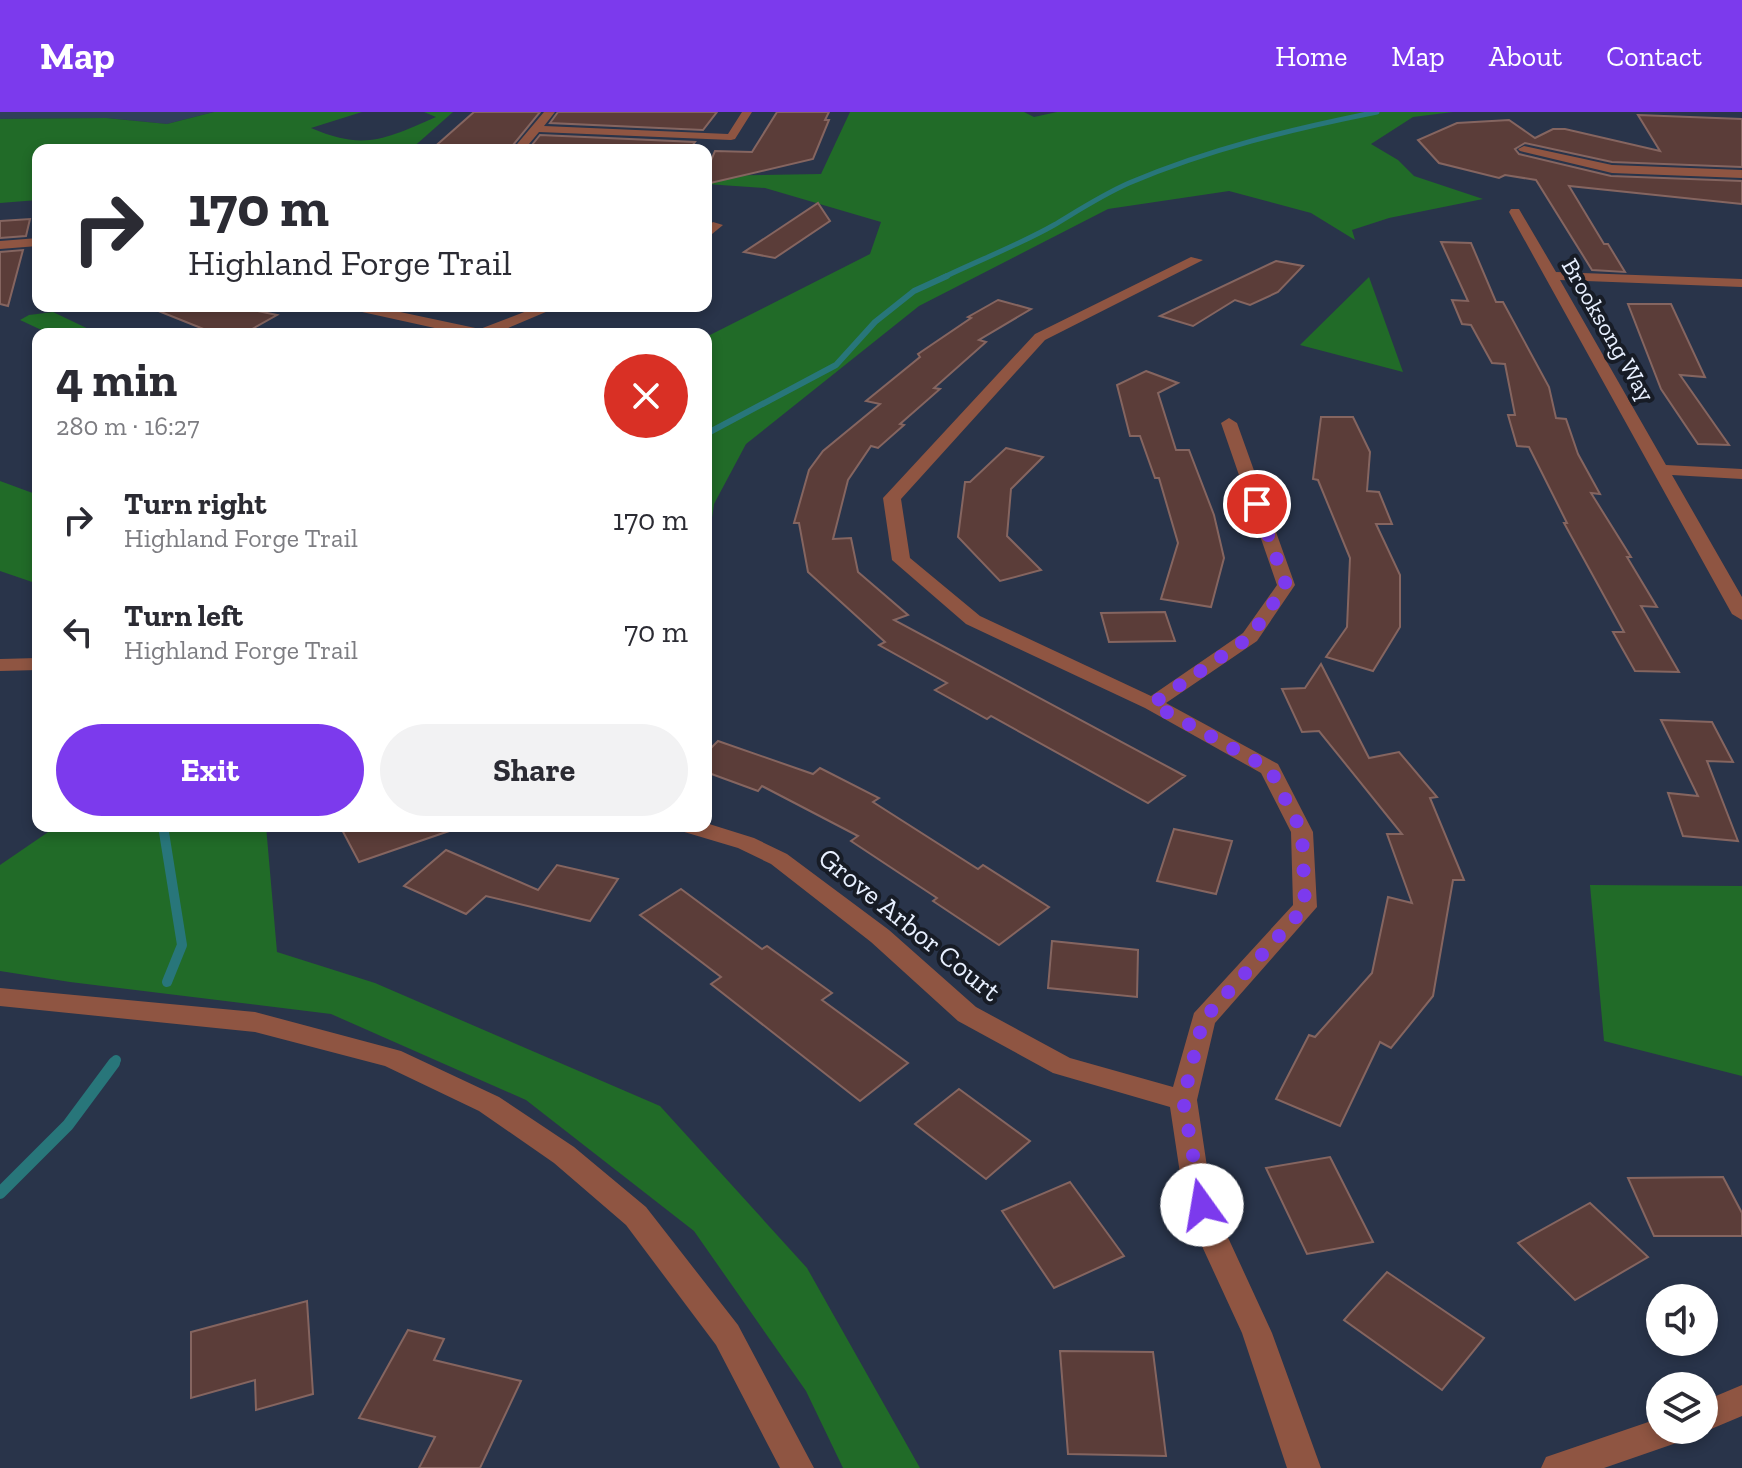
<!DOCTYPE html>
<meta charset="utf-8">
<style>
body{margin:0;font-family:"Zilla Slab",serif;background:#f2f2f3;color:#2b2b33;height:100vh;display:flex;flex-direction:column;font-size:30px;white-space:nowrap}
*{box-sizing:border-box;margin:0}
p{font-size:26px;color:#7c7c81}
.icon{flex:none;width:44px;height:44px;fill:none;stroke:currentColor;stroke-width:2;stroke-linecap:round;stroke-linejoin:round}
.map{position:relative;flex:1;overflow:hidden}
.sheet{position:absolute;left:32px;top:216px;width:680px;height:504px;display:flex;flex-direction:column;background:#fff;border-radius:16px;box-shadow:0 4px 12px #0003}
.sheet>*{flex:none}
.banner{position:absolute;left:32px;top:32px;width:680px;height:168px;border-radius:16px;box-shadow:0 4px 12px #0003;background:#fff;color:#2b2b33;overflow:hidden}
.buttons{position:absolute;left:1646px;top:1172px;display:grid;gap:16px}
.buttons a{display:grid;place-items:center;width:72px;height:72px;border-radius:50%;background:#fff;box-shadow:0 4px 12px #0003;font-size:40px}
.pin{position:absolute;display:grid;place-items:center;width:68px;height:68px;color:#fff;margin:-34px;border:4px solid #fff;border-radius:50%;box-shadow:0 2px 8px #0007}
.me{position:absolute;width:88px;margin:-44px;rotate:347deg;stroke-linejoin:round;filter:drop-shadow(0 0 6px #0008)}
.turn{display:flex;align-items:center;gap:28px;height:168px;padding:0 24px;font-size:36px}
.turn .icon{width:104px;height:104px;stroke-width:2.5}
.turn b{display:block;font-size:56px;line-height:68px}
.round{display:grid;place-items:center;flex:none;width:84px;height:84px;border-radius:42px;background:#f2f2f3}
.summary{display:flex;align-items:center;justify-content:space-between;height:136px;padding:0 24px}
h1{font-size:48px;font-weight:700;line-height:60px}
.primary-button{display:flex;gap:16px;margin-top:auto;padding:16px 24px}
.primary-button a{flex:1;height:92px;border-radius:48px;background:#7c3aed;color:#fff;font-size:32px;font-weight:700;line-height:92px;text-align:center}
.primary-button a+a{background:#f2f2f3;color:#2b2b33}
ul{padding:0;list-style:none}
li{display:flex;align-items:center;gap:24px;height:112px;padding:0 24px}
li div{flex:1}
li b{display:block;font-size:30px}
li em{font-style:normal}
header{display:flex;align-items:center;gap:48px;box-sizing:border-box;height:112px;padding:0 40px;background:#7c3aed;color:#fff}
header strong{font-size:38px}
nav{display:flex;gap:44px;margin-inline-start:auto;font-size:28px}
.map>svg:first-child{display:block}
.built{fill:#303f5a}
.forest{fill:#216b28}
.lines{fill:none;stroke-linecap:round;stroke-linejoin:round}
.stream-far3{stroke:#28767a;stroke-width:5}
.stream-far2{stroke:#28767a;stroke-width:6}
.stream-far1{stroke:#28767a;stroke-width:10}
.stream{stroke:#28767a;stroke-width:12}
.building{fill:#5b3d39;stroke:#856560;stroke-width:2}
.minor{fill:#8f5542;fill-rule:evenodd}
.tertiary{fill:#8f5542;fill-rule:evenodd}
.route{stroke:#7c3aed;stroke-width:14;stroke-dasharray:0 25.2}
.labels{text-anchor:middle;stroke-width:8;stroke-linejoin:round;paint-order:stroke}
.far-street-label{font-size:24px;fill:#e8f0ff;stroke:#171c26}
.street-label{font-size:28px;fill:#e8f0ff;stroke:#171c26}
</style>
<header>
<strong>Map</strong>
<nav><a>Home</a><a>Map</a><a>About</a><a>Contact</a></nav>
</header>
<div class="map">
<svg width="1742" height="1356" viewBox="0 0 1742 1356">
<rect width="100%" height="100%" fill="#29344a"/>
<polygon class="built" points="0,0 214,0 167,12 106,6 0,7"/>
<g class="forest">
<path d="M 214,0 L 362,0 L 311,16 C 365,39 385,27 436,5 L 424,0 L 453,0 L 410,38 L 38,38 L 38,88 L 0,91 L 0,7 L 106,6 L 167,12 Z"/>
<polygon points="850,0 1024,0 1034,5 1057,0 1453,0 1413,5 1371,32 1398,48 1414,64 1483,87 1389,106 1352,118 1355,128 1311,101 1229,79 1108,97 919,194 746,332 714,392 706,447 706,225 870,142 881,110 765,76 706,72 706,64 821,62"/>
<polygon points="1369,165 1403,260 1300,233"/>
<polygon points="53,200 99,222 50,222 20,208 29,203"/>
<polygon points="0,369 38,383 38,472 0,459"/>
<polygon points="57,714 266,714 277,840 375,871 660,994 807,1156 920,1356 843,1356 806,1279 694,1119 526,988 331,902 70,870 0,859 0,753"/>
<polygon points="1590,773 1742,774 1742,964 1604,929"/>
</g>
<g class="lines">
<path class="stream-far3" d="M 942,166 C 979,148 1019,133 1054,113 C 1079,98 1102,83 1129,71 C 1209,37 1292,17 1377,0"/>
<polyline class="stream-far2" points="706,322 836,253 875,210 914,179 947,164"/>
<g class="stream-far1">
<polyline points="163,714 182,833 167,870"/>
<polyline points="113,953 116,948"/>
</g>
<polyline class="stream" points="0,1081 68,1013 114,951"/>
</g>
<g class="building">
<polygon points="474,0 540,0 509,38 431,38"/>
<polygon points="558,0 717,0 703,18 550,11"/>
<polygon points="777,0 829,0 825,8 829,8 813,47 706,72 706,60 715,39 752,40"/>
<polygon points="1638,3 1742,7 1742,55 1612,50 1525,31 1515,37 1519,42 1611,64 1742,69 1742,92 1569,74 1604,132 1608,132 1625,160 1592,158 1536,68 1505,63 1499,66 1439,51 1418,28 1457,11 1509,8 1535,26 1553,17 1565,17 1660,39"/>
<polygon points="540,23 695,30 689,38 528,38"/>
<polygon points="818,91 830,109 775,146 744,140"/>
<polygon points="30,107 26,124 0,126 0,109"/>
<polygon points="1441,130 1471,131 1496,190 1503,190 1549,275 1556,306 1566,307 1578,342 1600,382 1591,381 1631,445 1627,445 1657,495 1641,494 1679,560 1635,559 1613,520 1624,520 1564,411 1567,411 1529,335 1517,334 1508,303 1515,303 1505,252 1492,251 1471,213 1462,212 1452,188 1468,189"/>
<polygon points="23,138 8,194 0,192 0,140"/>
<polygon points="1276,149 1303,154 1278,180 1250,193 1235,188 1193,214 1160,204"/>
<polygon points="998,188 1031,197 979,228 986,230 934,276 940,277 900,312 904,313 878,336 871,334 848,368 833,427 851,426 858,460 908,503 894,508 1185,664 1148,691 991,604 987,607 935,578 947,571 879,533 885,530 808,460 799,411 794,411 809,358 823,339 880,292 866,289 920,245 918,242 971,206 968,205"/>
<polygon points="1628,192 1671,192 1705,265 1680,263 1729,333 1698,332 1661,277"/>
<polygon points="146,194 234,194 277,203 245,221 216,222"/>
<polygon points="1146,259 1178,271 1158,281 1176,338 1189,338 1214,403 1224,446 1211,495 1161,487 1178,431 1159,366 1155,366 1140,324 1130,324 1117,273"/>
<polygon points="1321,305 1353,305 1370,340 1367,379 1379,380 1392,412 1376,412 1400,463 1400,515 1373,559 1326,545 1347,515 1350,446 1318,368 1313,367"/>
<polygon points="1006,336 1043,345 1011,377 1007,424 1041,458 1000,469 958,425 965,370 970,370"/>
<polygon points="1165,500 1175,529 1109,530 1101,501"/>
<polygon points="1321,552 1369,646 1399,640 1437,685 1430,686 1464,768 1453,768 1433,884 1391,936 1380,930 1340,1014 1276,987 1309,923 1315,925 1372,861 1388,785 1412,791 1387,722 1402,722 1319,619 1302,620 1282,577 1305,576"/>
<polygon points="1661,608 1712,610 1733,650 1707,649 1738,729 1683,724 1668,681 1698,684"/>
<polygon points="718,629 813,662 820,656 879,686 873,690 978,757 983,753 1049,795 999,833 933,789 937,786 851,729 858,724 762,674 758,679 706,660 706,641"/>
<polygon points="340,714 451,714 452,718 359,750"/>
<polygon points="1174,717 1232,729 1216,782 1157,769"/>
<polygon points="446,738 538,778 557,753 618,767 590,809 486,784 466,802 404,774"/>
<polygon points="681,777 762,837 767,834 832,881 822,888 908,951 860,989 711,872 721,865 640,803"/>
<polygon points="1052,829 1138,838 1137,885 1048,876"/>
<polygon points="959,977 1030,1029 986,1067 915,1012"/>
<polygon points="1330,1045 1373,1130 1307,1142 1266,1056"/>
<polygon points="1723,1065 1742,1101 1742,1124 1654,1124 1628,1066"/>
<polygon points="1070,1070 1124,1144 1054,1176 1002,1099"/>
<polygon points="1590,1091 1648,1145 1575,1188 1518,1131"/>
<polygon points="1387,1160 1484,1226 1442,1278 1344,1208"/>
<polygon points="307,1189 313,1282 256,1298 255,1268 191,1286 191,1220"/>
<polygon points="408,1218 444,1227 434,1248 521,1269 480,1356 419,1356 435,1325 359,1306"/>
<polygon points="1060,1239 1153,1240 1166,1344 1068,1342"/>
</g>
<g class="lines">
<g class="minor">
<polygon points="544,0 555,0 544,14 728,22 742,0 752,0 735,27 731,28 539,20 524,38 512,38"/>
<polygon points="1524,34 1612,53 1742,58 1742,66 1612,61 1520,39 1518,37"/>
<polygon points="1511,97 1519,97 1556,160 1742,167 1742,175 1560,168 1666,353 1742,357 1742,367 1672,363 1742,485 1742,508 1732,502 1509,100"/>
<polygon points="713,110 723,113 706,127 706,116"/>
<polygon points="38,126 38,134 0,137 0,129"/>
<polygon points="1191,145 1203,148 1045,228 901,387 910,446 980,504 1151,584 1243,521 1277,473 1221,311 1229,306 1237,311 1295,473 1257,529 1166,591 1278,652 1313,720 1317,795 1215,911 1197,988 1209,1068 1225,1119 1272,1221 1321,1356 1287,1356 1242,1221 1195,1119 1181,1068 1170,995 1053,961 958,909 871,830 771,752 738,736 681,719 678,714 706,714 706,711 754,726 787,742 889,818 976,895 1070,946 1173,975 1194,901 1293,793 1291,720 1261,661 1145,596 966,512 892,448 883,386 1035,222"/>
<polygon points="346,194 372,194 480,217 540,194 560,194 494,222 462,222 353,198"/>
<polygon points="38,546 38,558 0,559 0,547"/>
<polygon points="1742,1273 1742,1304 1704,1320 1699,1318 1704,1318 1704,1289"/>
<polygon points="1660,1306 1660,1318 1686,1318 1682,1329 1604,1356 1541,1356 1546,1345"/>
</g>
<polygon class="tertiary" points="0,876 255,900 401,939 499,985 574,1035 646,1095 738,1213 814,1356 780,1356 716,1233 626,1113 554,1051 479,999 385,954 255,920 0,894"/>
</g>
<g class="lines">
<polyline class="route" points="1202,1093 1183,988 1203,908 1305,795 1302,720 1270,657 1152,592 1250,525 1286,473 1257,392"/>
</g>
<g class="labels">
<g class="far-street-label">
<text transform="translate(1608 218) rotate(60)" y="8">Brooksong Way</text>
</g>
<g class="street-label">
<text transform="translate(910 812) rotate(39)" y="10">Grove Arbor Court</text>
</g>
</g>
</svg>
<div class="buttons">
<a><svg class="icon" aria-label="sound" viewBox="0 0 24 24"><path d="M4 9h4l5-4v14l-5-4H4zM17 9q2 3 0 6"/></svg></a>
<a><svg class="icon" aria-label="layers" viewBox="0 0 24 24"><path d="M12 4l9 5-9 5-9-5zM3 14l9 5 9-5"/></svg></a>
</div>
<div class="pin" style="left:1257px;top:392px;background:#d93025"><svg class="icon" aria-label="arrive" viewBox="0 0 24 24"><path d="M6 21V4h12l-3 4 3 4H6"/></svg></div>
<svg class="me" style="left:1202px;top:1093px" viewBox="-20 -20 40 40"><circle r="19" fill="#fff"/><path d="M0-13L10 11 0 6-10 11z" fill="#7c3aed"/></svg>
<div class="banner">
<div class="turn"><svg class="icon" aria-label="right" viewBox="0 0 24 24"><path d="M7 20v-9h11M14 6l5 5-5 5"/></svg><div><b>170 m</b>Highland Forge Trail</div></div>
</div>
<section class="sheet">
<div class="summary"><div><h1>4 min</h1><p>280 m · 16:27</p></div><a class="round" style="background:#d93025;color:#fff"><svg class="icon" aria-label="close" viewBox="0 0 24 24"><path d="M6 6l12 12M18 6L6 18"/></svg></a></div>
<ul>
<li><svg class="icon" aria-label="right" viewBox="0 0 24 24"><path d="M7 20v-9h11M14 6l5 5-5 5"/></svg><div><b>Turn right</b><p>Highland Forge Trail</p></div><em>170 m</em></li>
<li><svg class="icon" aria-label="left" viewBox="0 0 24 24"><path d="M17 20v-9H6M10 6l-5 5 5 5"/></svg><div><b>Turn left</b><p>Highland Forge Trail</p></div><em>70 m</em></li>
</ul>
<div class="primary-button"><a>Exit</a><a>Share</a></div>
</section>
</div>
